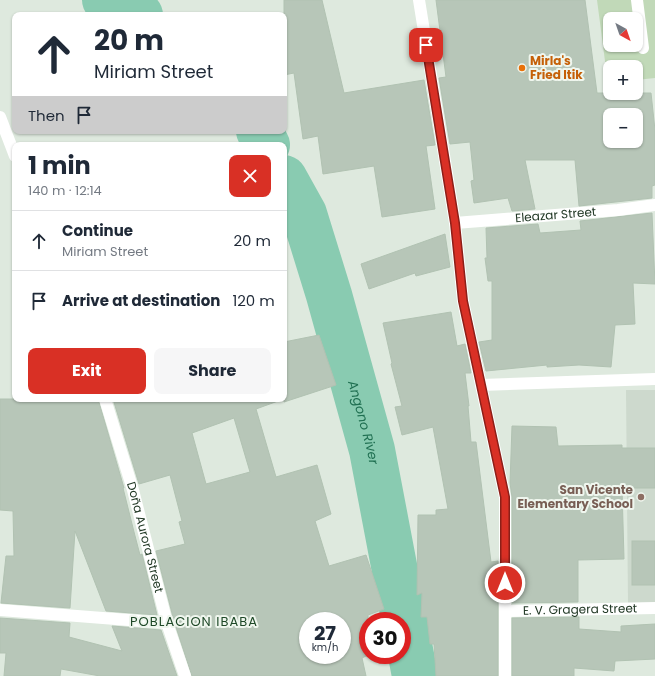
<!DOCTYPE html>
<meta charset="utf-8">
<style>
body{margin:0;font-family:Poppins,sans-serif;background:#f6f6f7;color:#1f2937;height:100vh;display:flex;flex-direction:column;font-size:15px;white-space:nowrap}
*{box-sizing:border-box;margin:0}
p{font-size:13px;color:#747a83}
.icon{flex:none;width:22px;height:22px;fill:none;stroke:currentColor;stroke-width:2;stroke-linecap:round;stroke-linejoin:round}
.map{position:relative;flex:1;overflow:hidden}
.sheet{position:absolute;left:12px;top:142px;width:275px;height:260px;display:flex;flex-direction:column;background:#fff;border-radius:8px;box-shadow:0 1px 3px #0004}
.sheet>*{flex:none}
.top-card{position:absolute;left:12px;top:12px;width:275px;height:122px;border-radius:8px;box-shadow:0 1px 3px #0004;background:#fff;color:#1f2937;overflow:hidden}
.needle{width:26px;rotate:140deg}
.buttons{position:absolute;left:603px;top:12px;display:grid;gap:8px}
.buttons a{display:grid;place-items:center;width:40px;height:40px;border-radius:8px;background:#fff;box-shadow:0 1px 3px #0004;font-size:20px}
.speed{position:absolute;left:299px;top:612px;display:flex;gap:8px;font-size:20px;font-weight:700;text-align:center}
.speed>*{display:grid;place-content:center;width:52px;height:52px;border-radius:50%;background:#fff;box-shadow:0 1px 3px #0004;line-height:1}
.speed small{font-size:10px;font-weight:400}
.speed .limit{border:6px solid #d22;background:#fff;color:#111}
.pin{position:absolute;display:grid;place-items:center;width:34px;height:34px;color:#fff;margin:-17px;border-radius:8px;box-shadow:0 2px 6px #0006}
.me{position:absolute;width:44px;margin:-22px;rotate:0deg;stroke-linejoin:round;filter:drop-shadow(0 0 3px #0008)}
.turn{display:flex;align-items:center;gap:14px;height:84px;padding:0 16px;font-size:18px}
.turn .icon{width:52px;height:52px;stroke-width:2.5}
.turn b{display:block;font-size:28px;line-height:34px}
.then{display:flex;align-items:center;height:38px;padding:0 16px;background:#0003;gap:8px;font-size:15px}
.round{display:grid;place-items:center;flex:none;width:42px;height:42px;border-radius:8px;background:#f6f6f7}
.head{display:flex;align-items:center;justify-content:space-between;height:68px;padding:0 16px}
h1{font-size:24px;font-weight:700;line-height:30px}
.action{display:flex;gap:8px;margin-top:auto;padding:8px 16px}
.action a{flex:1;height:46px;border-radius:8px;background:#d93025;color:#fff;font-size:16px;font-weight:700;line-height:46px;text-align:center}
.action a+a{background:#f6f6f7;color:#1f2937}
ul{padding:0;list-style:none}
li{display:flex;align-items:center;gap:12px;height:60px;padding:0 16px;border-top:1px solid #e0e1e3}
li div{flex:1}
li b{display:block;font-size:15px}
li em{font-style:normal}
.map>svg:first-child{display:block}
.built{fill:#cdd9cd}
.green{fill:#c1d9b8;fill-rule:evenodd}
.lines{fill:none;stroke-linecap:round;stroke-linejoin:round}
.river{stroke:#89cbb1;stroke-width:46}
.building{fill:#b7c6b8;stroke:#b1c2b2;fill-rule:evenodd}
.minor{stroke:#fff;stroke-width:12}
.route-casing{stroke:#8d1f18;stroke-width:10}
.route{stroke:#d93025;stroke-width:7}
.food-dot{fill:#e8710a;stroke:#eff6ee;stroke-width:1.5}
.education-dot{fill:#8d6e63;stroke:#eff6ee;stroke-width:1.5}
.labels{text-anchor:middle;stroke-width:4;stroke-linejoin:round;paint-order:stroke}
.food-label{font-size:12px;font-weight:bold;fill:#c56008;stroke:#eff6ee;text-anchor:start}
.street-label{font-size:12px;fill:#213825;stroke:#eff6ee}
.education-label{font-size:12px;font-weight:bold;fill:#785e54;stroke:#eff6ee;text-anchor:end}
.water-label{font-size:13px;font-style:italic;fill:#1f6f51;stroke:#eff6ee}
.neighbourhood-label{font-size:13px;letter-spacing:1px;fill:#1e4827;stroke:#eff6ee}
</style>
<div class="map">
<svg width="655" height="676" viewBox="0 0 655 676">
<rect width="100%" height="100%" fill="#dee9de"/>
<polygon class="built" points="626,390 655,390 655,603 628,603"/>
<path class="green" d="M 597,0 L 655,0 L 655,78 L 636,80 L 636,67 L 610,67 L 610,84 L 608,84 ZM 610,19 L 636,19 L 636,45 L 610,45 Z"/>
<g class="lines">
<g class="river">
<polyline points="105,0 140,15"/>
<polyline points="259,131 267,145"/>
<path id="s1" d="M 284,178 L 304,214 L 329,295 L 372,450 L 415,676"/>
</g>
</g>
<g class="building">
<polygon points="284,0 322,0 344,93 424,80 435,145 426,146 435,209 382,217 374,166 323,174 318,136 303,139 294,73 284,75"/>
<path d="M 436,0 L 585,0 L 597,93 L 651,93 L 655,130 L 655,185 L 652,186 L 652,198 L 579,206 L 575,160 L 525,160 L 535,209 L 512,211 L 508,198 L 474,203 L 471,181 L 474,180 L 470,142 L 450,144 L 439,78 L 446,77 ZM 610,115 L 636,115 L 636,141 L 610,141 Z"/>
<polygon points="652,213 655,284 633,283 635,324 615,325 611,367 579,365 547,367 547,365 486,371 479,342 492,340 492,281 488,281 485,258 487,258 486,228 538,224 540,233 581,230 580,221"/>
<polygon points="445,234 450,267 416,276 415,273 369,289 361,264"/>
<polygon points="451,312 457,346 465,344 471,373 465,373 469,406 468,406 471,442 476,442 491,562 498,561 498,676 436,676 434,644 430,644 427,617 421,617 422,593 417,595 418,515 436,515 436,510 448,509 433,427 402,435 395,407 402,406 391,364 392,363 383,323"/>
<polygon points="319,335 336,385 284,402 284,342"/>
<polygon points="0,399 98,399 124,488 123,488 134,532 140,555 142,554 157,615 106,611 75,531 70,608 1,603 6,556 14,556 13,511 0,510"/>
<path d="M 113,399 L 277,399 L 278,401 L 256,409 L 276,477 L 317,465 L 331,514 L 315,521 L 329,566 L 366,555 L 384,609 L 368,615 L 368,655 L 362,658 L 366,676 L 192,676 L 174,621 L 156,551 L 185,544 L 179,522 L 182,521 L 170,475 L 139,484 ZM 234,418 L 250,472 L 206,484 L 192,433 ZM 308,621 L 342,621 L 342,655 L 308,655 Z"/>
<polygon points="512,426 556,427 558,446 622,445 622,448 655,448 655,488 622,488 624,559 578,560 578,602 512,603 512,497 510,483"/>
<rect x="632" y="541" width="23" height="44"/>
<polygon points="579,617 579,629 621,632 621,626 655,624 655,659 615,661 614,671 574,668 574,676 512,676 512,618"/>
<polygon points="0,618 70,623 69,637 122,651 112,626 161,630 177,676 100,676 61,669 60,676 4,676 6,653 0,653"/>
</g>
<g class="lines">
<g class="minor">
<polyline points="419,0 455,223 463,301 505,497 505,676"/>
<polyline points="637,0 643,48"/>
<polyline points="0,117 15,156"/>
<path id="s2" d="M 455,223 L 618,210 L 655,205"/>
<polyline points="481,385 655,379"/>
<path id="s3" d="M 105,399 L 133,490 L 167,623 L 185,676"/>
<polyline points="0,610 167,623"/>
<path id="s4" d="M 505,611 L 655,608"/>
</g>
</g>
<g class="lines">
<g class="route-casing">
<polyline id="route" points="426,45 455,223 463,301 505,497 505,583"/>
</g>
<use href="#route" class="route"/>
</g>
<circle class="food-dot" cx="522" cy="68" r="4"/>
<circle class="education-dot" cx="641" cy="497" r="4"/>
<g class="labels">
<g class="food-label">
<text x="530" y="65">Mirla's<tspan x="530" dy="14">Fried Itik</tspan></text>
</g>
<g class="street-label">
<text dy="4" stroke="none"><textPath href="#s2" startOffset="101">Eleazar Street</textPath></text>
<text dy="4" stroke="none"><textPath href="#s3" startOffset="144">Doña Aurora Street</textPath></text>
<text dy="4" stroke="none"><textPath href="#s4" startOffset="75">E. V. Gragera Street</textPath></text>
</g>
<g class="education-label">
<text x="633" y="494">San Vicente<tspan x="633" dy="14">Elementary School</tspan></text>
</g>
<g class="water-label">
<text dy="5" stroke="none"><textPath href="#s1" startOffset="258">Angono River</textPath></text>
</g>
<g class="neighbourhood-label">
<text x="194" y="626">POBLACION IBABA</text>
</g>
</g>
</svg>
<div class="buttons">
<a><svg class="needle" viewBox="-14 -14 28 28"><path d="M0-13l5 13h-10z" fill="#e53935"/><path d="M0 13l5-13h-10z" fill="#747a83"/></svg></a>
<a>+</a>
<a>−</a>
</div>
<div class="speed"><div>27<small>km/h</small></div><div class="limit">30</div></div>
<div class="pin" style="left:426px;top:45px;background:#d93025"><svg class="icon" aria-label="arrive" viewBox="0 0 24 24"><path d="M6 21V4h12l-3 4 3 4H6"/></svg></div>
<svg class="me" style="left:505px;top:583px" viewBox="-20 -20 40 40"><circle r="17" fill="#d93025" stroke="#fff" stroke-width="3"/><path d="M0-11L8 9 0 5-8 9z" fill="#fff"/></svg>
<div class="top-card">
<div class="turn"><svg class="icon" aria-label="ahead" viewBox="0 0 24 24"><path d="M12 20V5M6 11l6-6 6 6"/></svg><div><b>20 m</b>Miriam Street</div></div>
<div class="then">Then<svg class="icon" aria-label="arrive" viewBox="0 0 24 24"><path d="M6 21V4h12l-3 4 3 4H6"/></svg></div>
</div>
<section class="sheet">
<div class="head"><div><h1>1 min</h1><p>140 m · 12:14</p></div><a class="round" style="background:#d93025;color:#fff"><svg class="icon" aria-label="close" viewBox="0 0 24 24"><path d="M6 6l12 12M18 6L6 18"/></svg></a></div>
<ul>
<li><svg class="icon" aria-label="ahead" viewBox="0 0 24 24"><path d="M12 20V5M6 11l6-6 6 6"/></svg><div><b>Continue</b><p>Miriam Street</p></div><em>20 m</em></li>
<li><svg class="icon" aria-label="arrive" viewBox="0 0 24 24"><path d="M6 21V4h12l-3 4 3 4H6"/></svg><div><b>Arrive at destination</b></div><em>120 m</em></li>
</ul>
<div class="action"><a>Exit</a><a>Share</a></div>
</section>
</div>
